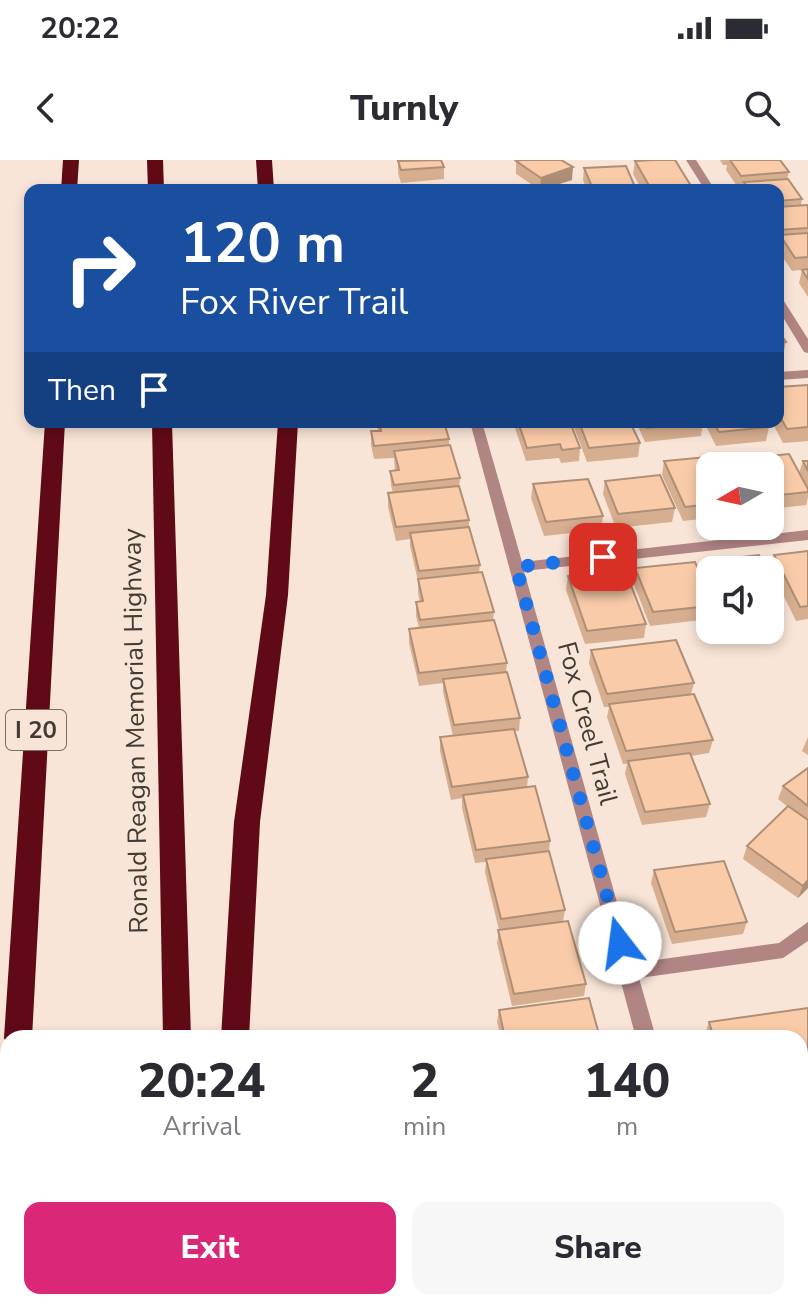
<!DOCTYPE html>
<style>
body{margin:0;font-family:"Nunito Sans",sans-serif;background:#f7f7f7;color:#2b2b33;height:100vh;display:flex;flex-direction:column;font-size:30px;white-space:nowrap}
*{box-sizing:border-box;margin:0}
p{font-size:26px;color:#7c7c81}
.icon{flex:none;width:44px;height:44px;fill:none;stroke:currentColor;stroke-width:2;stroke-linecap:round;stroke-linejoin:round}
.map{position:relative;flex:1;overflow:hidden}
.drawer{position:absolute;left:0px;top:870px;width:808px;height:280px;display:flex;flex-direction:column;background:#fff;border-radius:24px 24px 0 0;box-shadow:0 4px 12px #0003}
.drawer>*{flex:none}
.guide{position:absolute;left:24px;top:24px;width:760px;height:244px;border-radius:16px;box-shadow:0 4px 12px #0003;background:#1a4fa0;color:#fff;overflow:hidden}
.needle{width:52px;rotate:261deg}
.buttons{position:absolute;left:696px;top:292px;display:grid;gap:16px}
.buttons a{display:grid;place-items:center;width:88px;height:88px;border-radius:16px;background:#fff;box-shadow:0 4px 12px #0003;font-size:40px}
.pin{position:absolute;display:grid;place-items:center;width:68px;height:68px;color:#fff;margin:-34px;border-radius:16px;box-shadow:0 4px 12px #0006}
.me{position:absolute;width:88px;margin:-44px;rotate:345deg;stroke-linejoin:round;filter:drop-shadow(0 0 6px #0008)}
.turn{display:flex;align-items:center;gap:28px;height:168px;padding:0 24px;font-size:36px}
.turn .icon{width:104px;height:104px;stroke-width:2.5}
.turn b{display:block;font-size:56px;line-height:68px}
.then{display:flex;align-items:center;height:76px;padding:0 24px;background:#0003;gap:16px;font-size:30px}
.eta{display:flex;justify-content:space-evenly;align-items:center;height:136px;text-align:center}
.eta b{font-size:48px;font-weight:800;line-height:56px}
.primary-button{display:flex;gap:16px;margin-top:auto;padding:16px 24px}
.primary-button a{flex:1;height:92px;border-radius:16px;background:#db2777;color:#fff;font-size:32px;font-weight:800;line-height:92px;text-align:center}
.primary-button a+a{background:#f7f7f7;color:#2b2b33}
.status{display:flex;justify-content:space-between;align-items:center;height:56px;padding:0 40px;background:#fff;direction:ltr}
.status svg{height:22px;fill:currentColor}
header{display:flex;justify-content:space-between;align-items:center;height:104px;padding:0 24px;background:#fff;font-size:36px;font-weight:800}
.map>svg:first-child{display:block}
.lines{fill:none;stroke-linecap:round;stroke-linejoin:round}
.street{fill:#b08584;fill-rule:evenodd}
.highway{fill:#610a17;fill-rule:evenodd}
.wall{fill:#d7af90}
.shaded-wall{fill:#af8e76}
.building{fill:#facba8;stroke:#af8e76;stroke-width:2}
.route{stroke:#1a73e8;stroke-width:14;stroke-dasharray:0 25.2}
.labels{text-anchor:middle;stroke-width:7;stroke-linejoin:round;paint-order:stroke}
.shield{fill:#f8e5d7;stroke:#796d66;stroke-width:2}
.shield-label{font-size:24px;font-weight:bold;fill:#423a35}
.street-label{font-size:26px;fill:#423a35;stroke:#f8e5d7}
</style>
<div class="status"><b>20:22</b><svg viewBox="0 0 49 12"><path d="M0 12V9h3v3zM5 12V6h3v6zM10 12V3h3v9zM15 12V0h3v12zM26 1h20v11H26zM47 4h2v5h-2z"/></svg></div>
<header><svg class="icon" aria-label="back" viewBox="0 0 24 24"><path d="M15 5l-7 7 7 7"/></svg>Turnly<svg class="icon" aria-label="search" viewBox="0 0 24 24"><circle cx="10" cy="10" r="6"/><path d="M15 15l6 6"/></svg></header>
<div class="map">
<svg width="808" height="1150" viewBox="0 0 808 1150">
<rect width="100%" height="100%" fill="#f8e5d7"/>
<g class="lines">
<g class="street">
<polygon points="686,0 696,0 715,30 705,30"/>
<polygon points="778,137 782,138 808,179 808,193 804,192 778,149"/>
<polygon points="808,210 808,218 778,220 778,212"/>
<polygon points="470,262 482,262 522,402 808,370 808,380 524,411 634,803 779,783 808,762 808,781 783,798 639,818 656,878 636,878"/>
<polygon points="708,1142 730,1142 732,1150 710,1150"/>
</g>
<g class="highway">
<polygon points="63,0 79,0 77,30 61,30"/>
<polygon points="147,0 163,0 164,30 148,30"/>
<polygon points="256,0 272,0 274,30 258,30"/>
<polygon points="45,262 65,262 32,878 8,878 8,887 4,878"/>
<polygon points="152,262 172,262 191,878 163,878"/>
<polygon points="278,262 298,262 288,435 260,662 249,878 221,878 234,662 266,435"/>
<polygon points="8,1023 8,1142 18,1142 17,1150 0,1150 0,1026"/>
<rect x="168" y="1142" width="32" height="8"/>
<rect x="223" y="1142" width="32" height="8"/>
</g>
</g>
<g class="wall">
<polygon points="720,0 780,0 789,12 787,19 802,39 801,45 808,47 808,109 792,111 778,90 778,30 743,30 743,28 739,29 726,10 727,5 723,5"/>
<polygon points="398,1 444,7 444,19 401,23 398,13"/>
<polygon points="516,1 572,20 540,30 516,14"/>
<polygon points="635,1 691,26 690,30 642,30 633,14"/>
<polygon points="584,8 635,27 635,30 587,30 583,20"/>
<polygon points="808,109 808,137 799,123 802,110"/>
<polygon points="778,170 786,182 783,196 778,196"/>
<polygon points="808,225 808,281 783,283 772,262 778,262 778,227"/>
<polygon points="377,262 444,262 449,279 449,286 460,318 459,327 469,360 469,367 480,405 479,412 494,452 493,460 507,503 506,512 520,558 519,571 515,571 528,617 527,627 550,681 549,691 565,750 563,761 586,824 584,836 512,846 497,783 499,770 485,712 486,702 475,703 462,648 462,638 451,640 440,591 440,577 453,576 443,532 443,523 419,526 409,483 409,469 419,468 416,456 416,442 420,442 418,433 418,421 410,386 410,379 396,381 388,347 388,333 393,333 391,325 390,311 395,311 394,298 374,299 371,285 371,271 378,271"/>
<polygon points="513,262 570,262 580,288 579,301 561,303 559,298 526,301"/>
<polygon points="572,262 630,262 640,283 638,297 587,302"/>
<polygon points="636,262 703,262 703,263 701,276 645,282"/>
<polygon points="704,262 767,262 769,267 766,281 716,286"/>
<polygon points="789,294 799,313 803,301 808,301 808,337 806,345 770,349 770,306 738,306 739,299"/>
<polygon points="664,301 710,306 710,358 683,361 662,315"/>
<polygon points="605,321 675,348 672,362 616,368 603,334"/>
<polygon points="533,324 603,356 601,370 544,376 531,338"/>
<polygon points="808,391 808,459 796,461 770,408 774,395"/>
<polygon points="706,401 710,410 710,429 703,415"/>
<polygon points="635,408 710,435 710,459 650,466 633,422"/>
<polygon points="568,416 646,464 644,478 585,484 566,430"/>
<polygon points="770,418 781,440 777,454 770,454"/>
<polygon points="591,490 694,523 691,534 713,580 709,593 691,596 710,644 706,657 642,665 625,614 627,604 623,604 607,557 609,547 604,547 589,503"/>
<polygon points="808,577 808,595 802,591"/>
<polygon points="808,608 808,728 798,738 743,699 747,686 788,647 778,639 783,626"/>
<polygon points="654,710 747,762 743,774 672,784 651,723"/>
<polygon points="808,848 808,931 800,932 800,878 706,878 705,874 709,862"/>
<polygon points="499,850 600,878 501,878 497,862"/>
<polygon points="808,937 808,1030 800,1031 800,938"/>
<polygon points="808,1037 808,1138 800,1139 800,1039"/>
<polygon points="575,1142 665,1142 667,1150 576,1150"/>
</g>
<g class="shaded-wall">
<polygon points="573,7 572,20 540,30 541,18"/>
<polygon points="808,720 808,728 798,738 803,726"/>
</g>
<g class="building">
<polygon points="441,0 444,7 401,10 398,1"/>
<polygon points="521,0 561,0 573,7 541,18 516,1"/>
<polygon points="653,0 675,0 691,26 651,29 635,1"/>
<polygon points="730,0 780,0 789,12 741,16"/>
<polygon points="626,6 635,27 593,29 584,8"/>
<polygon points="788,19 802,39 778,41 778,30 750,30 744,22"/>
<polygon points="807,45 808,47 808,68 778,70 778,47"/>
<polygon points="808,73 808,97 795,98 780,75"/>
<polygon points="808,109 808,119 802,110"/>
<polygon points="778,170 786,182 778,183"/>
<polygon points="808,225 808,267 787,269 778,253 778,227"/>
<polygon points="379,262 444,262 449,279 374,286 371,271 381,271"/>
<polygon points="518,262 570,262 580,288 562,290 560,284 527,288"/>
<polygon points="579,262 630,262 640,283 589,288"/>
<polygon points="644,262 703,262 703,263 647,268"/>
<polygon points="713,262 767,262 769,267 719,272"/>
<polygon points="450,285 460,318 394,325 390,311 399,310 394,291"/>
<polygon points="789,294 808,329 808,332 770,336 770,306 743,306 739,299"/>
<polygon points="718,296 723,306 710,306 710,344 685,347 664,301"/>
<polygon points="803,301 808,301 808,311"/>
<polygon points="660,315 675,348 618,354 605,321"/>
<polygon points="588,319 603,356 546,362 533,324"/>
<polygon points="459,326 469,360 396,367 388,333"/>
<polygon points="469,367 480,405 419,411 410,373"/>
<polygon points="808,391 808,446 800,447 774,395"/>
<polygon points="759,395 766,410 710,410 706,401"/>
<polygon points="695,402 710,435 710,446 653,452 635,408"/>
<polygon points="625,410 646,464 587,471 568,416"/>
<polygon points="482,412 494,452 420,460 416,442 423,441 418,419"/>
<polygon points="770,418 781,440 770,441"/>
<polygon points="494,460 507,503 419,513 409,469"/>
<polygon points="676,480 694,523 607,534 591,490"/>
<polygon points="507,512 520,558 454,565 443,519"/>
<polygon points="694,534 713,580 626,591 609,544"/>
<polygon points="514,569 528,617 452,627 440,577"/>
<polygon points="690,593 710,644 645,652 628,601"/>
<polygon points="808,608 808,646 783,626"/>
<polygon points="535,626 550,681 476,690 463,635"/>
<polygon points="788,646 808,660 808,720 803,726 747,686"/>
<polygon points="549,691 565,750 501,759 486,699"/>
<polygon points="724,701 747,762 675,772 654,710"/>
<polygon points="568,761 586,824 514,834 498,770"/>
<polygon points="589,838 600,878 505,878 499,850"/>
<polygon points="808,848 808,920 800,921 800,878 714,878 709,862"/>
<polygon points="808,937 808,1021 800,1022 800,938"/>
<polygon points="808,1037 808,1129 800,1131 800,1039"/>
<polygon points="579,1142 665,1142 667,1150 580,1150"/>
</g>
<g class="lines">
<polyline class="route" points="603,397 516,407 620,783"/>
</g>
<g class="labels">
<rect class="shield" x="6" y="550" width="60" height="40" rx="6"/>
<g class="shield-label">
<text x="36" y="578">I 20</text>
</g>
<g class="street-label">
<text transform="translate(588 563) rotate(75)" y="9">Fox Creel Trail</text>
<text transform="translate(135 571) rotate(-91)" y="9">Ronald Reagan Memorial Highway</text>
</g>
</g>
</svg>
<div class="buttons">
<a><svg class="needle" viewBox="-14 -14 28 28"><path d="M0-13l5 13h-10z" fill="#e53935"/><path d="M0 13l5-13h-10z" fill="#7c7c81"/></svg></a>
<a><svg class="icon" aria-label="sound" viewBox="0 0 24 24"><path d="M4 9h4l5-4v14l-5-4H4zM17 9q2 3 0 6"/></svg></a>
</div>
<div class="pin" style="left:603px;top:397px;background:#d93025"><svg class="icon" aria-label="arrive" viewBox="0 0 24 24"><path d="M6 21V4h12l-3 4 3 4H6"/></svg></div>
<svg class="me" style="left:620px;top:783px" viewBox="-20 -20 40 40"><circle r="19" fill="#fff"/><path d="M0-13L10 11 0 6-10 11z" fill="#1a73e8"/></svg>
<div class="guide">
<div class="turn"><svg class="icon" aria-label="right" viewBox="0 0 24 24"><path d="M7 20v-9h11M14 6l5 5-5 5"/></svg><div><b>120 m</b>Fox River Trail</div></div>
<div class="then">Then<svg class="icon" aria-label="arrive" viewBox="0 0 24 24"><path d="M6 21V4h12l-3 4 3 4H6"/></svg></div>
</div>
<section class="drawer">
<div class="eta">
<div><b>20:24</b><p>Arrival</p></div>
<div><b>2</b><p>min</p></div>
<div><b>140</b><p>m</p></div>
</div>
<div class="primary-button"><a>Exit</a><a>Share</a></div>
</section>
</div>
